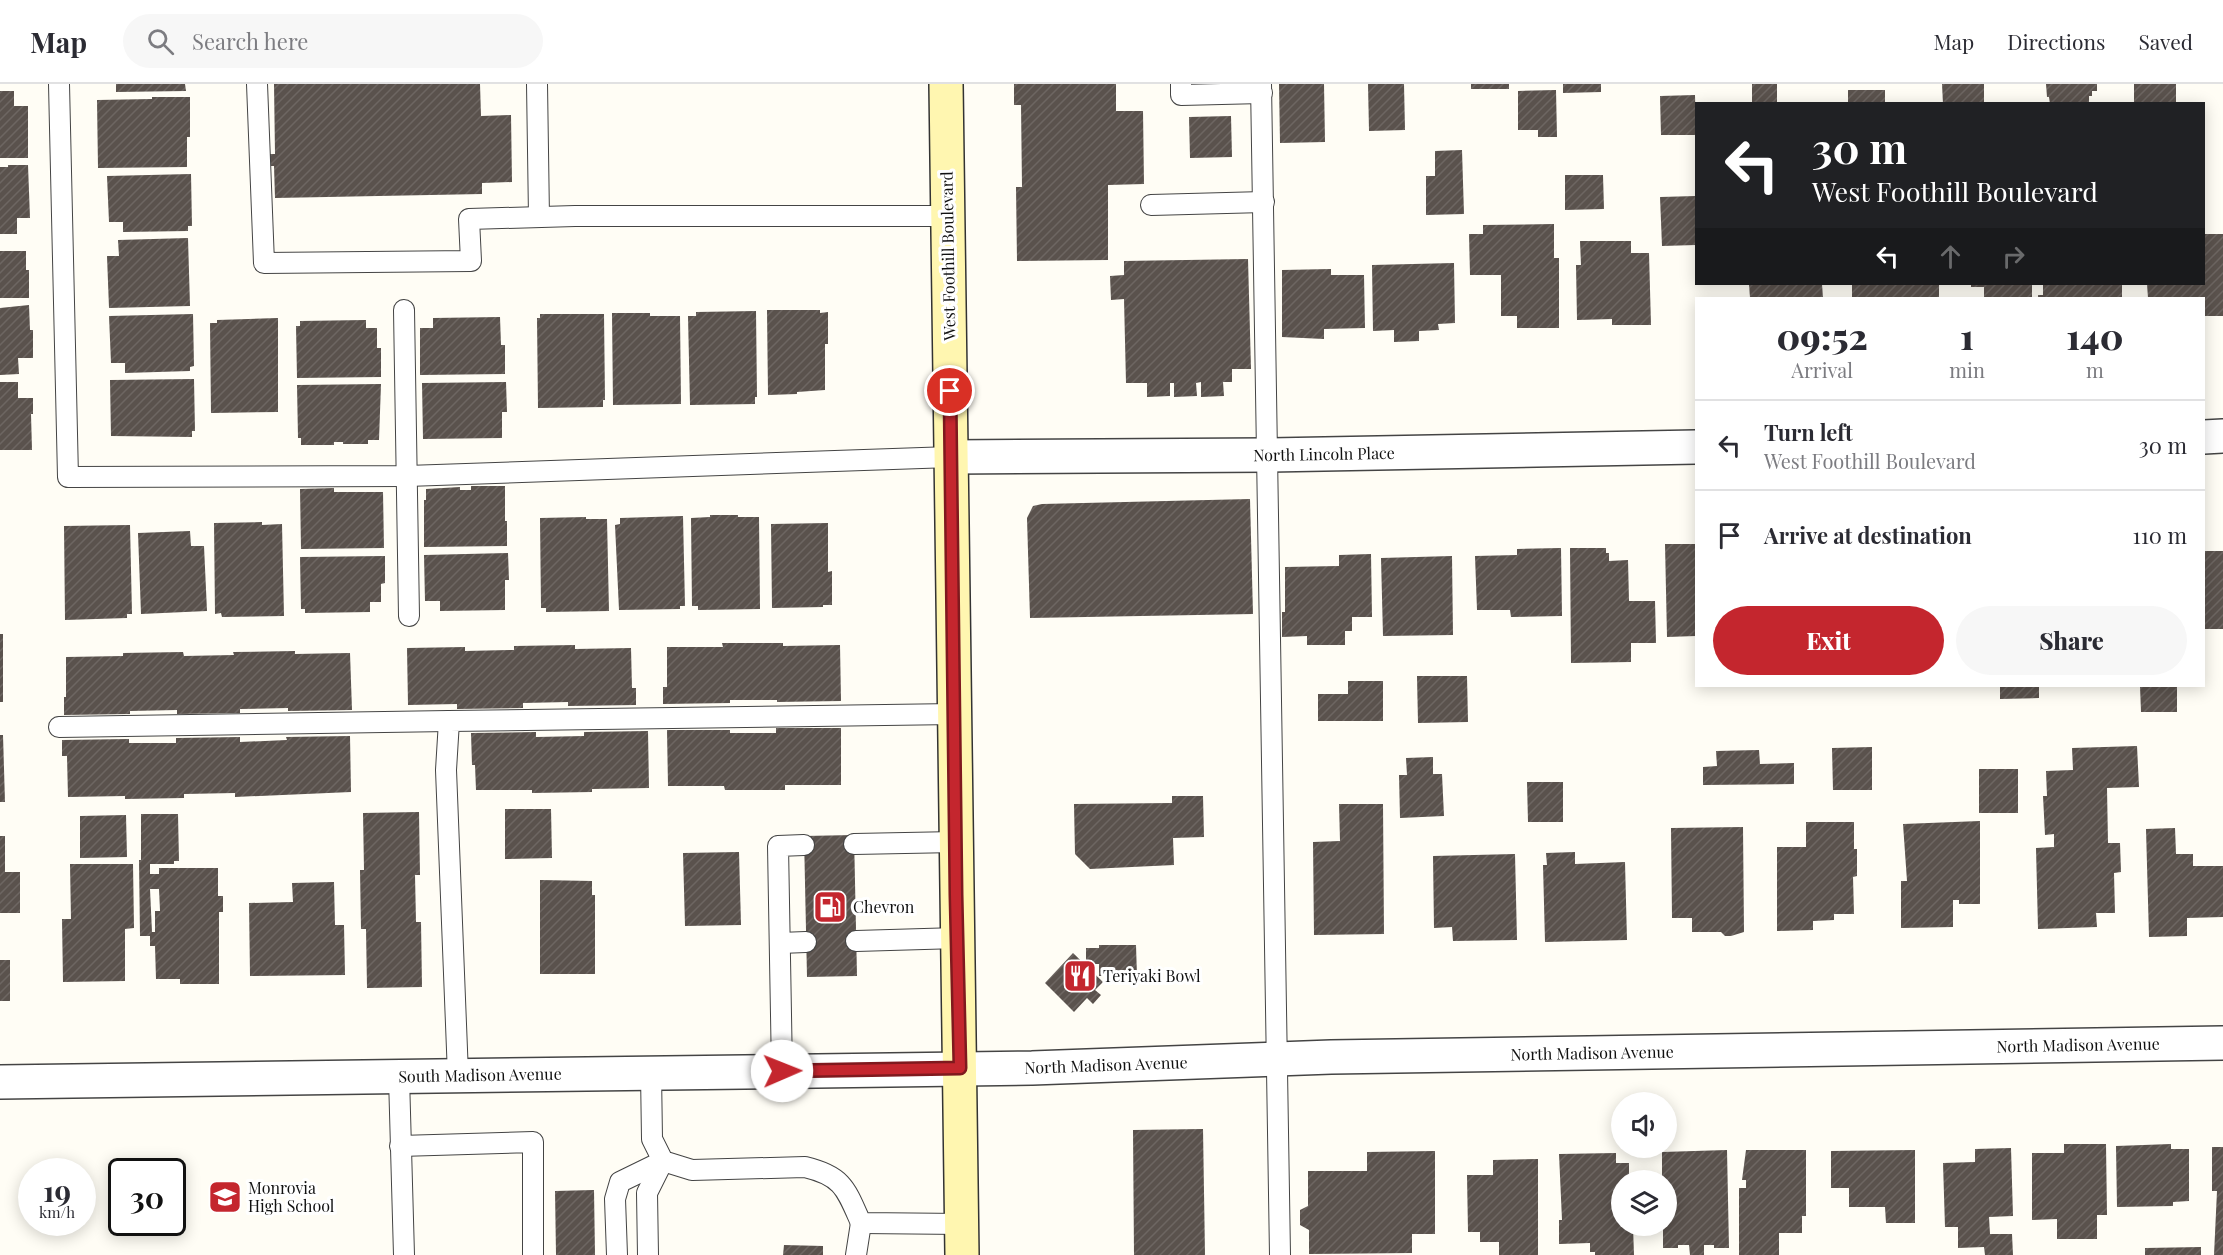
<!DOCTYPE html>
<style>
body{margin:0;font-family:"Playfair Display",serif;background:#f7f7f7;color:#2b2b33;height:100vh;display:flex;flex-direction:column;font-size:22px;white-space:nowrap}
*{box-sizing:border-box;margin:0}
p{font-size:20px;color:#7c7c81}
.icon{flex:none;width:33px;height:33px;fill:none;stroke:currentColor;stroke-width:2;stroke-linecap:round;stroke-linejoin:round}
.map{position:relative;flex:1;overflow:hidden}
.sheet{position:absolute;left:1695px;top:213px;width:510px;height:390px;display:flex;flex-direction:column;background:#fff;border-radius:0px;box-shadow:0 3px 15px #0003}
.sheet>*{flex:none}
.hud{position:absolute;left:1695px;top:18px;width:510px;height:183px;border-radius:0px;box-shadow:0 3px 15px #0003;background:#202124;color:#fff;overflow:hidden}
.tools{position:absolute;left:1611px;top:1008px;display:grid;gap:12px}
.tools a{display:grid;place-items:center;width:66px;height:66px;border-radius:50%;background:#fff;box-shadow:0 3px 15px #0003;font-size:30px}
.speed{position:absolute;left:18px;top:1074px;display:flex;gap:12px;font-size:30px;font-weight:700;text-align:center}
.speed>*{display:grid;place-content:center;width:78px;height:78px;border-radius:50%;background:#fff;box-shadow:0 3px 15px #0003;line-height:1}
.speed small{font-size:15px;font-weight:400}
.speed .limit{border:3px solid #111;border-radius:9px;background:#fff;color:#111}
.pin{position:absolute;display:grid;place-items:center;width:51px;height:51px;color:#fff;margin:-26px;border:3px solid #fff;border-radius:50%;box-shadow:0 2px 6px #0007}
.me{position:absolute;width:66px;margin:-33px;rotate:89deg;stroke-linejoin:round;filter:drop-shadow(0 0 4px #0008)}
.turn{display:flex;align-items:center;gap:21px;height:126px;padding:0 18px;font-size:27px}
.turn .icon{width:78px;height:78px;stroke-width:2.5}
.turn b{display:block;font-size:42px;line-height:51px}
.lanes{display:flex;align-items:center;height:57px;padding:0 18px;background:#0003;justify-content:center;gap:30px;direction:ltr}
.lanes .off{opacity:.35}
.eta{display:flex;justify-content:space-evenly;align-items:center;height:102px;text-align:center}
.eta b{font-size:36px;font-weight:800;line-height:42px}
.primary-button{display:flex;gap:12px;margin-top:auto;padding:12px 18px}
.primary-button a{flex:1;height:69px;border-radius:36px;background:#c4262e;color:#fff;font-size:24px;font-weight:800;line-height:69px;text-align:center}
.primary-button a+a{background:#f7f7f7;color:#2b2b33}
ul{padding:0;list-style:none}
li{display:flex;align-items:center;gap:18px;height:90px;padding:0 18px;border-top:2px solid #e1e1e2}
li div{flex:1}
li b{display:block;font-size:22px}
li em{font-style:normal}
header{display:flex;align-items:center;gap:36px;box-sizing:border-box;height:84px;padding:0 30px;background:#fff;border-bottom:2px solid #e1e1e2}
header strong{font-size:28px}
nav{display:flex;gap:33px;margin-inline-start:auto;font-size:21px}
.search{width:420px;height:54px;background:#f7f7f7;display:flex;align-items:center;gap:15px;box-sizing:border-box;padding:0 21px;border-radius:33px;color:#7c7c81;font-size:22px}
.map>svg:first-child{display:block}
.building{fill:url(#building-hatch);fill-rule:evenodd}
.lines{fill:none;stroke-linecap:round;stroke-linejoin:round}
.service-casing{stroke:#444;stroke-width:22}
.minor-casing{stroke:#444;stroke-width:36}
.secondary-casing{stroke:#333;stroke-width:36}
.service{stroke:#fff;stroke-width:20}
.minor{stroke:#fff;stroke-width:33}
.secondary{stroke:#fff6b0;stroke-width:33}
.route-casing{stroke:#7f191e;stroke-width:15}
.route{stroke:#c4262e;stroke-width:10}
.labels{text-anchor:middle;stroke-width:6;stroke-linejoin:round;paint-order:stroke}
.street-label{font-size:16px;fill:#111;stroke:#fff}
.poi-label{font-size:16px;fill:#111;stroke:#fff;text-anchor:start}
</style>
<header>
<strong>Map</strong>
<div class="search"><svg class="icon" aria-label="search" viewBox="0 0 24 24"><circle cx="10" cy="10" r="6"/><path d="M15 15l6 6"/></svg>Search here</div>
<nav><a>Map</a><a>Directions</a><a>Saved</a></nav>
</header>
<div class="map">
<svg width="2223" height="1171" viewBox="0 0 2223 1171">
<defs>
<pattern id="building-hatch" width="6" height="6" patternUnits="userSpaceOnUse" patternTransform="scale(1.5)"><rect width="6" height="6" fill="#5a524d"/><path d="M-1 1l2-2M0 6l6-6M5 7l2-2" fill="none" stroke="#6d6662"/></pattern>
</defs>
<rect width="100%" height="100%" fill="#fffdf5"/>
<g class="building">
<polygon points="116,0 185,0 186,7 116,8"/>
<polygon points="274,0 480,0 481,32 511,31 512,98 482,99 482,110 275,114 274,82 268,82 268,70 275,70"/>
<polygon points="1014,0 1116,0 1116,27 1143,27 1144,100 1108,101 1108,176 1017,177 1016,103 1022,103 1021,21 1014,21"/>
<polygon points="1279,0 1324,0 1325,58 1280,59"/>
<polygon points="1368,0 1404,0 1405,46 1369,47"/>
<rect x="1471" y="0" width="38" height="5"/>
<polygon points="1563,0 1601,0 1601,8 1563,9"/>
<rect x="1752" y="0" width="25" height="20"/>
<polygon points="1942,0 1984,0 1984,20 1943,20"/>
<polygon points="2046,0 2097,0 2097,7 2092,7 2092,12 2089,12 2089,20 2050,20 2049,13 2047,13"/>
<rect x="2134" y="0" width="42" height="20"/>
<polygon points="1556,6 1557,53 1538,53 1538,46 1518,46 1518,7"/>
<rect x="1848" y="6" width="37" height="14"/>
<polygon points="0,7 14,7 14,22 28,22 28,74 0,74"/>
<polygon points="1695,11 1696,51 1661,51 1660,12"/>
<polygon points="152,13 190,13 190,53 187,53 187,83 98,84 97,16 152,15"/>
<polygon points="1231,32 1232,73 1190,74 1189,33"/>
<polygon points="1462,66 1464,130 1426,131 1426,92 1435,92 1435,67"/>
<polygon points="8,81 28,81 30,134 17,134 17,150 0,150 0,83 8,83"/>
<polygon points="191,90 192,142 188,142 188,147 123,148 123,138 109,138 107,92"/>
<polygon points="1565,91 1603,91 1604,125 1565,126"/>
<polygon points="1696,112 1696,161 1662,162 1660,113"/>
<polygon points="1554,140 1554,174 1559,174 1559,244 1517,244 1517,232 1501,232 1501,191 1470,191 1469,150 1483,150 1483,141"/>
<polygon points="2204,150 2223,150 2223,232 2204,232 2204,214 2148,214 2147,200 2204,200"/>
<polygon points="188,154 190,222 109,224 107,172 119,172 118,156"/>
<polygon points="1580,157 1631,157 1631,169 1649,169 1651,241 1612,241 1612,235 1577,236 1576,181 1581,181"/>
<polygon points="0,167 26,167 26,186 29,186 29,214 0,214"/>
<polygon points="1248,175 1251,285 1232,285 1232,298 1223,298 1224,312 1201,313 1201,298 1196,299 1197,312 1174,313 1174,299 1170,299 1170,312 1147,313 1147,299 1126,299 1124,215 1111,216 1110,192 1124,191 1124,177"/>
<polygon points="1454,179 1455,239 1438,240 1439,246 1419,247 1419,257 1394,258 1394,246 1373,247 1372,181"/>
<polygon points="1331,185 1331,191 1364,191 1365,244 1324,245 1324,255 1282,253 1282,186"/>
<polygon points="1749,200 1822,200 1823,214 1750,214"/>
<rect x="1852" y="200" width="87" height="14"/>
<polygon points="1971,200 2032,200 2032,214 1984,214 1984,203 1971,203"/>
<polygon points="2043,200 2122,200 2122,214 2038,214 2038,211 2043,211"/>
<polygon points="29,221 30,246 33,246 33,274 18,274 19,290 0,291 0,224"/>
<polygon points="767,226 820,226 820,229 828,228 828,260 825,260 825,306 797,308 797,310 768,311"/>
<polygon points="756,227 757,313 755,313 755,320 690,321 688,232 696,232 696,228"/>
<polygon points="612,229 650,229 650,232 680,232 681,320 613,321"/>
<polygon points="193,230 194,282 190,283 190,287 125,289 125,279 111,279 109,232"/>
<polygon points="540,230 604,230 605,316 603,316 603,323 538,324 537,234 540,234"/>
<polygon points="500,233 501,261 505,261 505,290 420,291 420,244 433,244 433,234"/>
<polygon points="278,234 278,328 211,329 210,239 217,239 217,236"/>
<polygon points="366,236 366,244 377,244 377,264 381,264 381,293 297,294 296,242 300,242 300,237"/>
<polygon points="194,295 195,347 192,347 192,353 111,352 110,296"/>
<polygon points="0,298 18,298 18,314 33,314 33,330 31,330 32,366 0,366"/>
<polygon points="506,298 507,328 502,328 502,354 423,355 422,299"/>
<polygon points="381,300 379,356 368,356 368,360 343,360 343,358 334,358 334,361 301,361 301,354 298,354 297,301"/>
<polygon points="471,402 505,402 505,437 507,437 507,462 424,463 424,416 426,416 426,405 460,403 460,406 471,406"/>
<polygon points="334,404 334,408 383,408 384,464 301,465 300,405"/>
<polygon points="1250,415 1253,530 1030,534 1027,434 1033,422 1042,420"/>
<polygon points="710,431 738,431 738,433 759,433 760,525 698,526 698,522 692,522 691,434 710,433"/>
<polygon points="683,432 685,522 680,522 680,525 619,526 615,441 620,440 620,434"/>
<polygon points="586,433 586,435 607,435 609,527 546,528 546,524 541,524 540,434"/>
<polygon points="262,438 262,441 282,440 284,532 222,533 221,529 215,530 214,439"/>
<polygon points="828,439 828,488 832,487 832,521 823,521 823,523 772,524 771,440"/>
<polygon points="130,441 132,530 127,530 127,534 65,536 64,442"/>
<polygon points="190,447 191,462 204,462 207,527 141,530 138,449"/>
<polygon points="1665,460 1696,460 1696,552 1667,553"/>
<polygon points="1561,464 1562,532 1511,533 1510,526 1477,526 1475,472 1517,471 1517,465"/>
<polygon points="1570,464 1606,464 1606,469 1609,469 1609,477 1628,476 1629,517 1655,517 1656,559 1631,559 1631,578 1571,579"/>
<rect x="2204" y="467" width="19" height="78"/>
<polygon points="508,469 509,496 505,496 505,526 440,527 440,517 425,517 424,471"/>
<polygon points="1371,470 1372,533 1352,533 1352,547 1345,547 1345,561 1307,561 1307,552 1282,553 1282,528 1285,528 1285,483 1339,482 1339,471"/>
<polygon points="385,472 385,499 381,500 381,518 370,518 370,528 305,529 305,525 301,525 300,473"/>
<polygon points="1452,472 1453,551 1383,552 1381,474"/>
<rect x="0" y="550" width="3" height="68"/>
<polygon points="722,559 783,559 783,562 840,561 841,617 777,618 777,616 730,616 730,619 663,620 663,603 667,603 667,563 723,563"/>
<polygon points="575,561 575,565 631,564 632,604 636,604 636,621 568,622 568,618 523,619 523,624 457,625 457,620 408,621 407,564 465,563 465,567 514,566 514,562"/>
<polygon points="295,567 295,570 350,569 352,626 288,627 288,624 240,625 240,629 177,630 177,626 130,627 130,630 64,631 64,613 66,613 66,573 123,572 123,569 183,568 184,572 234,571 233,568"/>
<polygon points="1417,592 1467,592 1468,638 1418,639"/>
<polygon points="1348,597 1383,597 1383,637 1318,637 1318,610 1348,610"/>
<polygon points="2000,602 2039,602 2039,614 2000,615"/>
<polygon points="2140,602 2177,602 2177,628 2141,628"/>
<polygon points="776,644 841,644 841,701 785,701 785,706 725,706 724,702 668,702 667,646 730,646 730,649 776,649"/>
<polygon points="648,647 649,704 592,705 592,708 532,709 532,706 476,706 475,681 472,681 471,649 536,648 536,653 584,652 584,648"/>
<polygon points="0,651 3,651 5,718 0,718"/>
<polygon points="350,652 351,708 235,713 235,709 184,710 184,714 125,715 125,712 68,713 67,672 62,672 62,656 129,655 129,659 176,659 176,654 240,653 240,658 287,656 286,653"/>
<polygon points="2137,662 2139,703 2107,704 2108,759 2120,759 2121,788 2114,789 2115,829 2096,829 2097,843 2038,845 2036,764 2054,763 2054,750 2045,751 2043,712 2047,712 2046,687 2073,686 2072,664"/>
<polygon points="1872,663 1872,706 1833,706 1832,664"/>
<polygon points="1759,666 1760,680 1794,679 1794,700 1703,701 1703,683 1717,682 1716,667"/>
<polygon points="1433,673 1433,690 1442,690 1444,732 1400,734 1399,691 1407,691 1406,674"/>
<rect x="1979" y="685" width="39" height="44"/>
<polygon points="1527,698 1563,698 1563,738 1528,738"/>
<polygon points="1172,712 1203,712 1204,753 1173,754 1174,781 1090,785 1075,770 1074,720 1172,719"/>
<polygon points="1339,720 1383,720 1384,850 1314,851 1313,758 1340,757"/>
<polygon points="505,725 551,725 552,774 505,775"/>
<polygon points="419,728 420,791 415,791 416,838 421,838 422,903 367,904 366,845 361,845 360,786 364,786 363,729"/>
<path d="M 141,730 L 178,730 L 179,777 L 174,777 L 174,780 L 150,780 L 150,790 L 159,790 L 159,784 L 218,784 L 218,812 L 223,812 L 223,828 L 219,828 L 219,900 L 180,900 L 180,895 L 156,895 L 155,862 L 150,862 L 150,852 L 140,852 L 139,776 L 141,776 ZM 150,805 L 159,805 L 160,827 L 155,827 L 155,848 L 152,848 Z"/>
<polygon points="126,731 127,773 80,774 80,732"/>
<polygon points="1980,737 1980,820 1959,820 1959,816 1953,816 1953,843 1901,844 1901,797 1907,797 1903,740"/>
<polygon points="1806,738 1854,738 1854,765 1857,765 1857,792 1853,793 1854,830 1834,830 1834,836 1813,837 1813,846 1777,847 1777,763 1806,763"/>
<polygon points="1743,743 1744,848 1731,852 1725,852 1721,848 1692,848 1692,834 1672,834 1671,744"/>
<polygon points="2175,744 2176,770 2193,770 2193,782 2223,782 2223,833 2187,834 2187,852 2149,853 2146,745"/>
<polygon points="854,751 857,892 807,893 804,752"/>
<polygon points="0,752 5,752 5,788 20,788 20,829 0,829"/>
<polygon points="739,768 741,841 685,842 683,769"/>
<polygon points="1575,768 1575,780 1625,778 1627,856 1545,858 1543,781 1547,781 1546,769"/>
<polygon points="1515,770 1517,856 1453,857 1452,843 1434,844 1433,772"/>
<polygon points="70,780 133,780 134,844 125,845 125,897 63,898 62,835 71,835"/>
<polygon points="540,796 592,797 592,811 595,811 595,890 540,890"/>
<polygon points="334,798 335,841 344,841 345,891 250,892 249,819 293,818 292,799"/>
<polygon points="1099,861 1136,861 1137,892 1099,892 1099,880 1086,880 1086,864 1099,864"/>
<polygon points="1073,869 1103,898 1095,906 1101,911 1093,920 1087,914 1074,928 1045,899"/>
<rect x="0" y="876" width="10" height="41"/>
<polygon points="1203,1045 1205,1171 1134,1171 1133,1046"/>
<polygon points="2064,1060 2106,1060 2107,1131 2097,1131 2097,1155 2057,1155 2057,1135 2032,1136 2032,1069 2064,1069"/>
<polygon points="2171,1060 2171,1065 2189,1065 2189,1117 2173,1118 2173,1122 2117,1123 2116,1062"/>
<polygon points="2212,1063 2223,1063 2223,1171 2214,1171 2217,1107 2212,1107"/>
<polygon points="2011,1064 2013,1132 1989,1133 1990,1150 2012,1150 2013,1171 1985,1171 1984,1163 1958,1164 1958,1143 1945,1143 1943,1079 1975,1078 1975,1065"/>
<polygon points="1727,1066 1729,1164 1714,1164 1714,1161 1704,1161 1704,1171 1690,1171 1689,1161 1678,1161 1678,1164 1663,1164 1663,1142 1666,1142 1666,1096 1662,1096 1662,1068"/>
<polygon points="1746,1066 1806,1066 1806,1132 1802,1132 1802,1149 1779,1149 1779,1171 1739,1171 1739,1104 1746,1104 1746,1096 1742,1096"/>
<polygon points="1915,1066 1915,1139 1886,1139 1885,1123 1849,1123 1849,1104 1831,1104 1831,1067"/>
<polygon points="1435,1067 1435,1150 1412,1150 1412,1169 1309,1170 1309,1146 1300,1141 1300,1126 1308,1122 1308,1087 1367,1087 1367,1068"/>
<polygon points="1616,1069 1616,1079 1629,1079 1629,1096 1622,1096 1622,1142 1633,1142 1634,1171 1595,1171 1595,1168 1590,1168 1590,1159 1559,1160 1559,1136 1562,1136 1559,1070"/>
<polygon points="1538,1075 1538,1171 1499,1171 1499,1158 1480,1158 1480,1148 1468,1148 1467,1091 1493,1091 1493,1076"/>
<polygon points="594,1106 595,1171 556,1171 555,1107"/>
<polygon points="784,1161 823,1162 823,1171 783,1171"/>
<polygon points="2201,1163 2201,1171 2145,1171 2145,1164"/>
</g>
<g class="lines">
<g class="service-casing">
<g id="service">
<polyline points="59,0 68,393 407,392 951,373"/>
<polyline points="257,0 264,179 471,177 469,135 575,132 948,132"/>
<polyline points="537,0 539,133"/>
<polyline points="1181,0 1181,11 1262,9"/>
<polyline points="1261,0 1280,1171"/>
<polyline points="1151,121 1264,118"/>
<polyline points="404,226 409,532"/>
<polyline points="59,643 449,637"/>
<polyline points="854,760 956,758"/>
<polyline points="856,857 958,854"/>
<polyline points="780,859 806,858"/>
<polyline points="782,987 778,762 804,761"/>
<path d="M 651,989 L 652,1055 L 663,1077 L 692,1086 L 805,1083 C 843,1092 846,1105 861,1139 L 962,1140"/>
<polyline points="458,991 446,686 449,637 955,630"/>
<polyline points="399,993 404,1171"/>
<polyline points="400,1062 533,1058 533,1171"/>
<polyline points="617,1171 615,1115 620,1098 663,1077"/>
<polyline points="648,1171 647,1109 663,1077"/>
<polyline points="856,1171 861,1139"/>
</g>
</g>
<g class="minor-casing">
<g id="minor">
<polyline points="2204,353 2223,352"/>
<polyline points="951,373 1268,371 1696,363"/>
<polyline points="0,998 1032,984 1331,973 2223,959"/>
</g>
</g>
<g class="secondary-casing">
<polyline id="secondary" points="946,0 962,1171"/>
</g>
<use href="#service" class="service"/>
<use href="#minor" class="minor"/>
<use href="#secondary" class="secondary"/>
</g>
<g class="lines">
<g class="route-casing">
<polyline id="route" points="782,987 960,984 956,811 950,307"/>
</g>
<use href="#route" class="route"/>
</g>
<defs>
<g id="fuel-square" transform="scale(1.725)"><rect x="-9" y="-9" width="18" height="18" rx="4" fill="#c4262e" stroke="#fff"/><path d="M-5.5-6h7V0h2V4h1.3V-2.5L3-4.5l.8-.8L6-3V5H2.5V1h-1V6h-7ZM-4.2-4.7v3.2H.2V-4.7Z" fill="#fff"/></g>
<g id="restaurant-square" transform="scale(1.725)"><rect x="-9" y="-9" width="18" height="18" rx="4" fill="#c4262e" stroke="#fff"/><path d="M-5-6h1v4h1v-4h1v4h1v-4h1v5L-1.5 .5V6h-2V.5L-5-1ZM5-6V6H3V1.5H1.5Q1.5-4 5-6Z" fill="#fff"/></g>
<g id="school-square" transform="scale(1.725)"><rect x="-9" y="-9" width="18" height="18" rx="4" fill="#c4262e" stroke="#fff"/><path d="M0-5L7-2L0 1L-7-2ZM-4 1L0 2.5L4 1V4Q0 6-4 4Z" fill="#fff"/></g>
</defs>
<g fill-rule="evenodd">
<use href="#fuel-square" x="830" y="823"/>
<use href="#restaurant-square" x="1080" y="892"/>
<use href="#school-square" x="225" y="1113"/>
</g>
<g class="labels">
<g class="street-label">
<text transform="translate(948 172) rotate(-91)" y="6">West Foothill Boulevard</text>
<text transform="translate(1324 370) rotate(-1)" y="6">North Lincoln Place</text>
<text transform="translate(2078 961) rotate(-1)" y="6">North Madison Avenue</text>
<text transform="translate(1592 969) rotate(-1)" y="6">North Madison Avenue</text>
<text transform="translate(1106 981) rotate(-2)" y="6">North Madison Avenue</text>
<text transform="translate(480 991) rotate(-1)" y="6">South Madison Avenue</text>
</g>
<g class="poi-label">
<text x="853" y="829">Chevron</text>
<text x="1103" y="898">Teriyaki Bowl</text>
<text x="248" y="1110">Monrovia<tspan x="248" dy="18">High School</tspan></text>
</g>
</g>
</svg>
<div class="tools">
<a><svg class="icon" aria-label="sound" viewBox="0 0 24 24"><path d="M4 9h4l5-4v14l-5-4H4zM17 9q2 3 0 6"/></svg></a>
<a><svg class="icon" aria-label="layers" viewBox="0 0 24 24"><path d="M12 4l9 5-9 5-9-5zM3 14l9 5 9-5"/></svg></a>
</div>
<div class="speed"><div>19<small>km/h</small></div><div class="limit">30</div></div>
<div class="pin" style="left:950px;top:307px;background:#d93025"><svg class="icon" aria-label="arrive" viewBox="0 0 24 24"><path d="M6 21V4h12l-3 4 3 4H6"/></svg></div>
<svg class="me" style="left:782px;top:987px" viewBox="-20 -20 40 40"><circle r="19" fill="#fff"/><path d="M0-13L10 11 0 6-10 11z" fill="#c4262e"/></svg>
<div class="hud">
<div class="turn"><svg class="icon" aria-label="left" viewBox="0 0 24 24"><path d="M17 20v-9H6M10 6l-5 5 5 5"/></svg><div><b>30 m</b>West Foothill Boulevard</div></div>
<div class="lanes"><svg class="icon" aria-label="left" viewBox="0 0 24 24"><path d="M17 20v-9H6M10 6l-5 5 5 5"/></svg><svg class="icon off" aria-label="ahead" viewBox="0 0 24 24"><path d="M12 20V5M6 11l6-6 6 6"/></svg><svg class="icon off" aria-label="right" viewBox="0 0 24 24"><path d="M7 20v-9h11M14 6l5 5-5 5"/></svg></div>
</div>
<section class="sheet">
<div class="eta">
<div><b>09:52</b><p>Arrival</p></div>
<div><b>1</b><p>min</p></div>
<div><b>140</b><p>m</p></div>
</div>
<ul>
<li><svg class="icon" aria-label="left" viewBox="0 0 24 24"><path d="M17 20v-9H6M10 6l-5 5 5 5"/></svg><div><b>Turn left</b><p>West Foothill Boulevard</p></div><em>30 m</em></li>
<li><svg class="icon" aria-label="arrive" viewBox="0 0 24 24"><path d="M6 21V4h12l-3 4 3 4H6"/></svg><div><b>Arrive at destination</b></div><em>110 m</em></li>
</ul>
<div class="primary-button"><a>Exit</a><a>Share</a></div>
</section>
</div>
